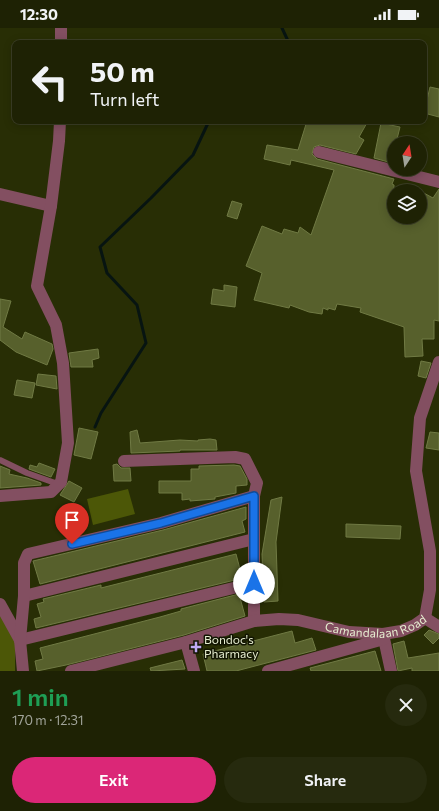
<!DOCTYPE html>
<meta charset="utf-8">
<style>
body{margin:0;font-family:Commissioner,sans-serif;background:#262a0e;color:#f1f3f6;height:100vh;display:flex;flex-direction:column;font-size:15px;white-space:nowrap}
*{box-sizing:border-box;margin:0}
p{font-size:13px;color:#a1a49a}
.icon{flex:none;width:22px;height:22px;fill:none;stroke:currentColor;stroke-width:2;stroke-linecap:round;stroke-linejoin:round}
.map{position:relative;height:643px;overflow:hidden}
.side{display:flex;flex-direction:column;background:#1e2204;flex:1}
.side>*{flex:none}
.guide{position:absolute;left:12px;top:12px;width:415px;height:84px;border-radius:8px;box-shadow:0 2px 10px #0003,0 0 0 1px #3c3f26;background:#1e2204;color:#f1f3f6;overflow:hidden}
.needle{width:26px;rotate:12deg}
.fabs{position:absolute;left:387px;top:108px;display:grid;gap:8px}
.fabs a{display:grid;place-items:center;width:40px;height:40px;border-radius:50%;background:#1e2204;box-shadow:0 2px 10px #0003,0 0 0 1px #3c3f26;font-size:20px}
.pin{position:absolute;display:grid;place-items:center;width:34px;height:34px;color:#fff;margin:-41px -17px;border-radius:50% 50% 50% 0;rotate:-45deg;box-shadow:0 0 4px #0007}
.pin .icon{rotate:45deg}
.me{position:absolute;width:44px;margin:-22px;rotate:0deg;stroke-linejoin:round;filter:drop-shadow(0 0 3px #0008)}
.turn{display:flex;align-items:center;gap:14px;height:84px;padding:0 12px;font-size:18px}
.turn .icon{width:52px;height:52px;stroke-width:2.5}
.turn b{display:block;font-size:28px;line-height:34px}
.round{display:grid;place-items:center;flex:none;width:42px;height:42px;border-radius:21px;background:#262a0e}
.summary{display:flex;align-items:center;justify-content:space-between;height:68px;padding:0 12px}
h1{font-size:24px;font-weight:600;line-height:30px;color:#1e9e55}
.button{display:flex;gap:8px;margin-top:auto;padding:8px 12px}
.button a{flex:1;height:46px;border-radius:24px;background:#db2777;color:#fff;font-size:16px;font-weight:600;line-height:46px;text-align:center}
.button a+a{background:#262a0e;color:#f1f3f6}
.status{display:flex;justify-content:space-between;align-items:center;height:28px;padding:0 20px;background:#1e2204;direction:ltr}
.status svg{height:11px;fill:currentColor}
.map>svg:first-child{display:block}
.green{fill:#4c5707}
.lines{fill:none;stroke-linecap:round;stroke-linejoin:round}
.stream{stroke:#071411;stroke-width:3}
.building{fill:#57602c;stroke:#707a44}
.lane{stroke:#834f61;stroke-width:6}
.street{stroke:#834f61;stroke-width:12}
.route-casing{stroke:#114b97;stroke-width:10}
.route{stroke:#1a73e8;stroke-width:7}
.poi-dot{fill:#bfa9f4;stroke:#121502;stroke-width:1.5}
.labels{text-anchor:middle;stroke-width:3;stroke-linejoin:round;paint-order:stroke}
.street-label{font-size:12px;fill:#e6edd0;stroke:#121502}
.poi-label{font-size:12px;fill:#e6edd0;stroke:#121502;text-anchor:start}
</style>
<div class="status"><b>12:30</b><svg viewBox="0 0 49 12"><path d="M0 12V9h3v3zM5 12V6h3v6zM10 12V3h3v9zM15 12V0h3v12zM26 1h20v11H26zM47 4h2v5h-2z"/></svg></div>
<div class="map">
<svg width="439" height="643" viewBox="0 0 439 643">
<rect width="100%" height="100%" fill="#282e05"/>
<g class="green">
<polygon points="128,461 135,486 93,497 87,471"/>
<polygon points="0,586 15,613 15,643 0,643"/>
</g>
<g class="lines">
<g class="stream">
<polyline points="282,0 289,15"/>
<polyline points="95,399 101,385 146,315 137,277 107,245 100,219 151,170 193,127 209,93"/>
</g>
</g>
<g class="building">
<polygon points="430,59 439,61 439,89 424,85"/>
<polygon points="307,93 368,93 359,109 364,112 356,126 320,117 314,119 312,126 317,131 394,151 392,156 394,157 394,189 420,189 420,163 433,170 439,161 439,293 434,292 434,311 422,311 423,328 405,329 404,299 360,284 361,280 337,276 335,282 328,280 328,282 323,280 322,286 309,284 290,277 289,280 254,272 262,245 246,238 262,198 282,206 284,201 298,205 300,199 311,207 334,142 291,132 290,137 264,131 267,117 298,122"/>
<polygon points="381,95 400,99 396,115 394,115 392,135 374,130"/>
<polygon points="232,173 242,176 237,191 227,188"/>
<polygon points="224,257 237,259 235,279 211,276 213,261 224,263"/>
<polygon points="0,271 11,273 3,299 22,311 25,304 52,316 53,321 47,337 16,324 0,312"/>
<polygon points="98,321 99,330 92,332 93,339 71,339 69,325"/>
<polygon points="421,333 431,335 426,350 418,348"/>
<polygon points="38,346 56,348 57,361 36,357"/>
<polygon points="17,352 35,355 32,370 14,367"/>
<polygon points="79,400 98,404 91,431 74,427"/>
<polygon points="137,402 140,415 180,412 198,413 198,412 210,411 216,412 217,422 180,422 180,423 131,425 130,404"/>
<polygon points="430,404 439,405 439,422 426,420"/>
<polygon points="39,435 55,441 51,449 29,441 30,437 37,439"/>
<polygon points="117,436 121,440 130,440 131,453 114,453 113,437"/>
<polygon points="234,437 240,438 247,451 247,457 236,458 236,465 215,469 215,471 190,473 190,471 182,472 182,465 159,465 159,453 191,453 191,441 199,441 199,438"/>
<polygon points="0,438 10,442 9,446 27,450 41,455 41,457 0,460"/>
<polygon points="69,453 82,460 74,474 60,467"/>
<polygon points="282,469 276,514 278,573 264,574 262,526 271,472"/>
<polygon points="246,479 246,491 242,493 245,504 40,556 33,533 163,502"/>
<polygon points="83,480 87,498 70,501 66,483"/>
<polygon points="346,496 401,498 400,511 346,509"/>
<polygon points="236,526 242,549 235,552 36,600 34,591 41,589 37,576 44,574 43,571 101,557 101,560"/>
<polygon points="239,566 245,588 184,607 66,637 37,643 35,633 43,631 40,620 160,589 181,583 181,581"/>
<polygon points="429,602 439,606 439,610 433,616 424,607"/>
<polygon points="292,603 295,615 312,610 316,622 236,643 207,643 203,626"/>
<polygon points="404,613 408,630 439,625 439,643 412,643 412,640 398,643 393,616"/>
<polygon points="375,623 381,643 311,643 310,640"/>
<polygon points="182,632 185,641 151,643 150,640"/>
</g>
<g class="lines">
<polyline class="lane" points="0,432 27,445 58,456"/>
<g class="street">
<polyline points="61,15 61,0"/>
<polyline points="319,124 439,154"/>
<polyline points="0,166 51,178"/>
<polyline points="124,433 235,429 245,431 257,455 254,468 254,593"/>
<polyline points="0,468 51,464 61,454 68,415 63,335 56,297 37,258 51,178 59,113 60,93"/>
<polyline points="24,568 254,511"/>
<polyline points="0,576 20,612"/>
<polyline points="425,590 439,599"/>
<polyline points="383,606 391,643"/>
<polyline points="20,612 254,555"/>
<polyline points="186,614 194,643"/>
<polyline points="23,643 20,612 24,568 24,535 28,526 161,495 254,468"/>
<path id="s1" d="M 71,643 L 186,614 L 254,593 L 279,591 L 298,592 L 349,604 L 383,606 L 401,603 L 415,597 L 425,590 L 430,562 L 430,523 L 416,443 L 420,390 L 439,334"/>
<polyline points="268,643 384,611"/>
</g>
</g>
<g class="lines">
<g class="route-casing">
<polyline id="route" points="72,516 161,495 254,468 254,555"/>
</g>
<use href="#route" class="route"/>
</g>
<path class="poi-dot" d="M194 613h4v4h4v4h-4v4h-4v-4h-4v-4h4z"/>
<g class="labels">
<g class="street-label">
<text dy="4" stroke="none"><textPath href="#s1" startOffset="314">Camandalaan Road</textPath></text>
</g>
<g class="poi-label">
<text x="204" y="616">Bondoc's<tspan x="204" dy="14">Pharmacy</tspan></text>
</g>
</g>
</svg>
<div class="fabs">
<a><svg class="needle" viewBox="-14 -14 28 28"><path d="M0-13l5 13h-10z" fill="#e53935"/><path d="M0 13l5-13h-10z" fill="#a1a49a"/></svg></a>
<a><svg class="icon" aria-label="layers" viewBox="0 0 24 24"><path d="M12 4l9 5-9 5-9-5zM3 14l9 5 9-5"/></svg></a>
</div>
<div class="pin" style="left:72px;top:516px;background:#d93025"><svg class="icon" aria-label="arrive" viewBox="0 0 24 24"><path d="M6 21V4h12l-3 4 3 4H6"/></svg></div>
<svg class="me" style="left:254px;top:555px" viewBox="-20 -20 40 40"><circle r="19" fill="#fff"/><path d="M0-13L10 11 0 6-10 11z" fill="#1a73e8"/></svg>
<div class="guide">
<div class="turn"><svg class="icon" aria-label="left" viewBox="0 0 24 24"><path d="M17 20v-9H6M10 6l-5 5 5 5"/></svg><div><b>50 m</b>Turn left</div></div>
</div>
</div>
<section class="side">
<div class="summary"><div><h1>1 min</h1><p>170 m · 12:31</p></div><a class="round"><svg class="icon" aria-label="close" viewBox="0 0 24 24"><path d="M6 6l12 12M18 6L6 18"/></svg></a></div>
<div class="button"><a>Exit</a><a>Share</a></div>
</section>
